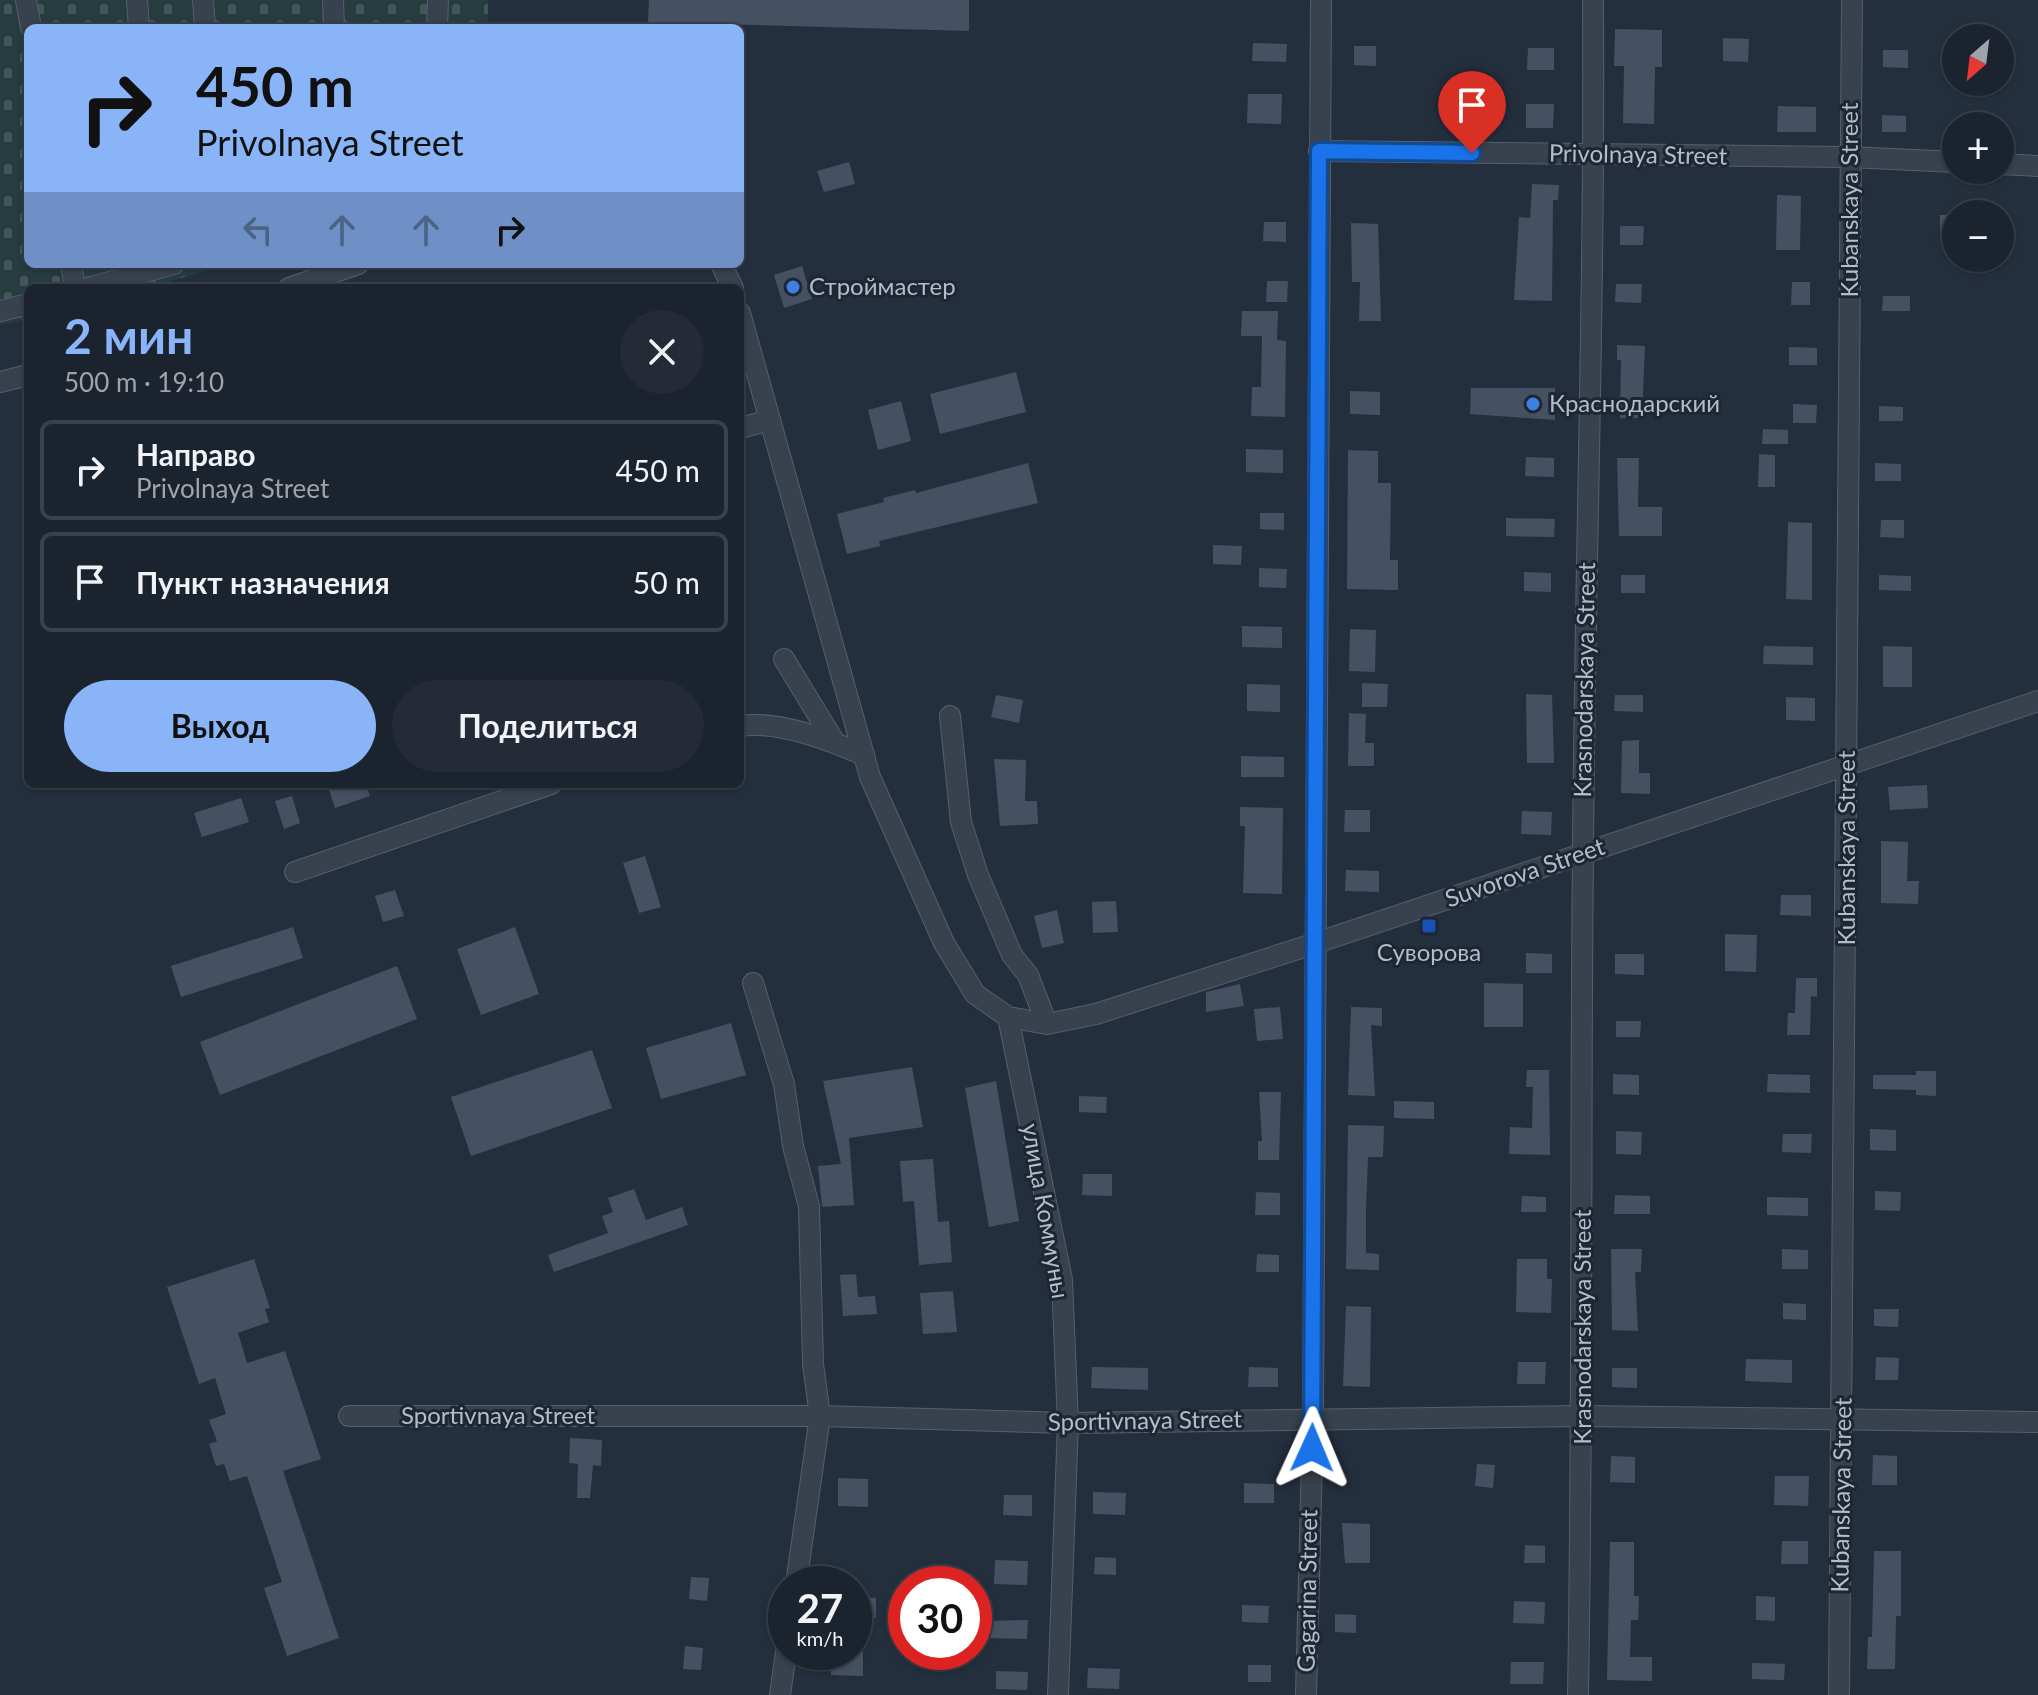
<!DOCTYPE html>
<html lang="ru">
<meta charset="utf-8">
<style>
body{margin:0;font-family:Lato,sans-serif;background:#242b36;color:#f1f3f6;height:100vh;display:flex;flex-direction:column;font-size:30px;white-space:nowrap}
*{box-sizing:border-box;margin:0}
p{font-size:26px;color:#a0a4aa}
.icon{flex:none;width:44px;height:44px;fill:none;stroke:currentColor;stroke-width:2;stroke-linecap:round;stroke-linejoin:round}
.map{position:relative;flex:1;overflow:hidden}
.side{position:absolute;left:24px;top:284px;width:720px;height:504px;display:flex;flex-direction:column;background:#1b232e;border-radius:12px;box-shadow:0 2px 6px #0004,0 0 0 2px #39404a}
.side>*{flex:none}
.hud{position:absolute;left:24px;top:24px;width:720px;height:244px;border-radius:12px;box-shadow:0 2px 6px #0004,0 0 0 2px #39404a;background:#8ab4f8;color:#111;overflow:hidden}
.needle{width:52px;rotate:208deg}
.controls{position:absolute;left:1942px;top:24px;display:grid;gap:16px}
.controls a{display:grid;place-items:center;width:72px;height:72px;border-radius:50%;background:#1b232e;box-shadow:0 2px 6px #0004,0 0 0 2px #39404a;font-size:40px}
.speed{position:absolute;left:768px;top:1566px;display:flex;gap:16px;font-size:40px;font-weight:700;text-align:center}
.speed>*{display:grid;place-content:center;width:104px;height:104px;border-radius:50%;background:#1b232e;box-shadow:0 2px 6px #0004,0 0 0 2px #39404a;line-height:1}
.speed small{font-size:20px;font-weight:400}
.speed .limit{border:12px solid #d22;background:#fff;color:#111}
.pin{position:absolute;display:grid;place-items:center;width:68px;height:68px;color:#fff;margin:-82px -34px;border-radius:50% 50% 50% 0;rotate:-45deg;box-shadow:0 0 8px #0007}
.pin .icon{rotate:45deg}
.me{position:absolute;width:88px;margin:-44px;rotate:1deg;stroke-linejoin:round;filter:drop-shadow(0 0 6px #0008)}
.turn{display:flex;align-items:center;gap:28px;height:168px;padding:0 40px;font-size:36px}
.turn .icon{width:104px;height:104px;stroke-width:2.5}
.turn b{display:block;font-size:56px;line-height:68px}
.lanes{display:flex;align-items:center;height:76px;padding:0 40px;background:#0003;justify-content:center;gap:40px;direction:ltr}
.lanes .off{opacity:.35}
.round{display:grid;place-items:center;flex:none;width:84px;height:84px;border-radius:42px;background:#242b36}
.head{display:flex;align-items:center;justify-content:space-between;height:136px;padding:0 40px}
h1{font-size:48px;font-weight:700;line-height:60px;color:#8ab4f8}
.primary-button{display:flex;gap:16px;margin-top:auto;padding:16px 40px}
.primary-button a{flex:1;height:92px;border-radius:48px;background:#8ab4f8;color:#111;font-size:32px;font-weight:700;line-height:92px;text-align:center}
.primary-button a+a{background:#242b36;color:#f1f3f6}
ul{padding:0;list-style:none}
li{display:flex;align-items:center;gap:24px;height:100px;margin:0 16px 12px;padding:0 24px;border:4px solid #39404a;border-radius:12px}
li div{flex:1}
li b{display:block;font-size:30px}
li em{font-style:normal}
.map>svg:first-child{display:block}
.cemetery{fill:url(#cemetery-stones)}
.building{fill:#455162}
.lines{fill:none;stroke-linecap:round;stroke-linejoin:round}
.minor-casing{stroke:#565f6c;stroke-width:22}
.minor{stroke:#38414e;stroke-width:20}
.route-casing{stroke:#114b97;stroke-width:20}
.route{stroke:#1a73e8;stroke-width:14}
.shop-dot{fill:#3f7fe0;stroke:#1d2633;stroke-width:3}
.transit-dot{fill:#1a4fb4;stroke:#1d2633;stroke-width:3}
.labels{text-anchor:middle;stroke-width:6;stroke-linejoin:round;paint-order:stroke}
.street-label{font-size:24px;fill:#b4bcc9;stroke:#1d2633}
.poi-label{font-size:24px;fill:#b4bcc9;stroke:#1d2633;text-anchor:start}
</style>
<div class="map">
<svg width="2038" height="1695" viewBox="0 0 2038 1695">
<defs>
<pattern id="cemetery-stones" width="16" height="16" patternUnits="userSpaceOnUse" patternTransform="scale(2)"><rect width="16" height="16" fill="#263c3f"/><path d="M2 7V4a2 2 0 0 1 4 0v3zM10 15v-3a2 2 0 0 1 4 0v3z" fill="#435659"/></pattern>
</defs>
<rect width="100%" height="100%" fill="#242f3e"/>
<polygon class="cemetery" points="0,0 488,0 488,28 28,28 28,264 228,264 148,288 28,288 28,319 0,325"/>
<g class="building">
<polygon points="649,0 969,0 969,31 648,22"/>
<polygon points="1615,29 1662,30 1662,67 1655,67 1654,124 1623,123 1624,66 1614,66"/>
<polygon points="1723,38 1749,39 1748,62 1723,61"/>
<polygon points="1253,43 1287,44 1286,62 1252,61"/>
<polygon points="1354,46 1376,46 1376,66 1354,65"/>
<polygon points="1528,48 1554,48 1554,70 1527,70"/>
<polygon points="1883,50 1908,50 1908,68 1883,67"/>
<polygon points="1248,94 1282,94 1281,124 1247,123"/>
<polygon points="1526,104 1554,104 1553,128 1526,128"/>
<polygon points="1778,106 1816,107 1816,132 1777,132"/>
<polygon points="1882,115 1906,116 1906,132 1882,132"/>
<polygon points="849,162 855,184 824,192 817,171"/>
<polygon points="1532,184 1559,185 1558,200 1553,200 1552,301 1514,300 1519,217 1530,218"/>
<polygon points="1777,195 1801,196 1800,250 1776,250"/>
<rect x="1940" y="215" width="16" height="23"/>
<polygon points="1264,222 1286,222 1286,242 1263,241"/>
<polygon points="1351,223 1378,224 1381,321 1359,321 1360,282 1352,282"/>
<polygon points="1620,226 1644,226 1643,245 1620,245"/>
<polygon points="802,266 812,299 784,308 774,275"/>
<polygon points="1267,281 1288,281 1287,302 1266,302"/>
<polygon points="1792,282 1810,282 1810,305 1791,305"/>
<polygon points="1616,284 1642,284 1641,303 1615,302"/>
<polygon points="1883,296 1910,296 1910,311 1882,311"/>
<polygon points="1242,311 1278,311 1277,340 1286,341 1285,417 1251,416 1252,387 1261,387 1262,336 1241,336"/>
<polygon points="1617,345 1645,346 1642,418 1620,418 1621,360 1617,360"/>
<polygon points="1789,347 1817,348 1817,365 1789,365"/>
<polygon points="1016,372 1026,412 940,434 930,394"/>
<polygon points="1471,388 1555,388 1555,420 1470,414"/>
<polygon points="1350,391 1380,392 1380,415 1350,414"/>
<polygon points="901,401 911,441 878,450 868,410"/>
<polygon points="1793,404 1817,405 1816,423 1793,423"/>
<polygon points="1879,406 1903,407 1903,421 1879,421"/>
<polygon points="1763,429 1788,430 1788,444 1762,444"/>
<polygon points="1246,449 1283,450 1283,473 1246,472"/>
<polygon points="1348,450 1378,451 1378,483 1391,483 1390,560 1398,560 1398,590 1347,589"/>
<polygon points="1759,454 1775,455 1775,487 1758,487"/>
<polygon points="1526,457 1554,458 1554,477 1525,476"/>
<polygon points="1617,458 1639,458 1638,507 1662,507 1662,536 1619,536"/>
<polygon points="1028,463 1038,503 879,541 880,546 847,554 837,514 884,502 883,498 915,490 916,493"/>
<polygon points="1875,463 1901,464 1901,481 1875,481"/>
<polygon points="1260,513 1284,513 1284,530 1260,529"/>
<polygon points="1506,518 1555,519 1554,537 1506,536"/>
<polygon points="1881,520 1904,520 1904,538 1880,537"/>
<polygon points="1788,522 1812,523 1812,600 1786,599"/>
<polygon points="1213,545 1242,546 1241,565 1213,564"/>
<polygon points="1259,568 1287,569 1286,588 1259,587"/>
<polygon points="1524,572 1551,573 1551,592 1524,591"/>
<rect x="1621" y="575" width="24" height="18"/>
<polygon points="1879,575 1911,576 1911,591 1879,590"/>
<polygon points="1242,626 1282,627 1282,648 1242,647"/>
<polygon points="1350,629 1376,630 1375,672 1349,671"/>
<polygon points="1764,646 1813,647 1813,665 1763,664"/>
<polygon points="1883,646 1912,647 1912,687 1883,687"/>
<polygon points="1362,683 1388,684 1387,707 1362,707"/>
<polygon points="1247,684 1280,685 1280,712 1247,711"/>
<polygon points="1526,694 1552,695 1554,763 1527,763"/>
<polygon points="996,695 1023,700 1019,723 991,717"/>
<polygon points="1615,695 1643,695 1643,712 1614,711"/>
<polygon points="1786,697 1815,698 1815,721 1786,720"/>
<polygon points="1349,713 1366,714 1365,743 1374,743 1374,766 1348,766"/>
<polygon points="1639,740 1639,773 1650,773 1650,794 1621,793 1622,741"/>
<polygon points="1241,756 1284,757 1284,777 1241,777"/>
<polygon points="994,759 1026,760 1025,801 1037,801 1038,824 1000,826"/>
<polygon points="327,784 366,784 370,796 335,808"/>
<polygon points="1927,785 1928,808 1890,810 1888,787"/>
<polygon points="292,796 300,823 284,829 275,801"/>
<polygon points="241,798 249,822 202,837 194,813"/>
<polygon points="1240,807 1283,808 1282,894 1243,893 1245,826 1240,826"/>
<polygon points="1345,810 1370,810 1370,832 1344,832"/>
<polygon points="1522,811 1552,812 1551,835 1521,834"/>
<polygon points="1881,841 1908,842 1907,881 1919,881 1918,904 1881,903"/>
<polygon points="645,856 661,907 639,913 623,863"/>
<polygon points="1346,870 1379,871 1379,892 1345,891"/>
<polygon points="395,890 404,916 383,922 375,896"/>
<polygon points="1781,895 1811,895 1811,916 1780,915"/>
<polygon points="1116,901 1118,932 1093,933 1092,902"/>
<polygon points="1057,910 1064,943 1042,948 1034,916"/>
<polygon points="293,927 303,958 181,997 171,966"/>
<polygon points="515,927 539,994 481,1015 457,949"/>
<polygon points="1725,934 1757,935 1756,972 1725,971"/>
<polygon points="1526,953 1552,954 1552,973 1526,973"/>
<polygon points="1615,954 1644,954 1644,975 1615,974"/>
<polygon points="397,966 417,1019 220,1095 200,1042"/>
<polygon points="1796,978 1817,978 1817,997 1811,996 1810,1035 1787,1035 1788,1013 1795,1013"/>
<polygon points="1484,983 1523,984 1523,1027 1484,1027"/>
<polygon points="1240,984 1244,1006 1206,1012 1206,992"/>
<polygon points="1280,1007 1283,1039 1257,1041 1254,1009"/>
<polygon points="1351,1007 1382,1008 1382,1026 1371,1025 1375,1096 1348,1095"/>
<polygon points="1616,1021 1641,1021 1640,1037 1616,1037"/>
<polygon points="731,1023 746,1075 661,1099 646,1048"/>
<polygon points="592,1050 612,1108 471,1156 451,1097"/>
<polygon points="912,1067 923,1127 849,1138 854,1205 822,1207 818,1166 841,1164 823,1081"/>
<polygon points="1527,1070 1549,1070 1550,1155 1509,1154 1510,1127 1532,1128 1533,1087 1526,1087"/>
<polygon points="1916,1071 1936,1071 1936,1096 1916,1095 1916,1090 1873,1089 1873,1075 1916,1075"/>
<polygon points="1613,1074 1639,1075 1639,1095 1613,1094"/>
<polygon points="1768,1074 1810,1075 1810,1093 1767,1092"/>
<polygon points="996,1081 1019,1221 989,1227 965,1088"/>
<polygon points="1259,1092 1281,1092 1279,1160 1258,1160 1258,1141 1262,1141"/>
<polygon points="1079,1096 1107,1097 1106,1113 1079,1112"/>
<polygon points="1394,1101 1434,1102 1434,1119 1394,1118"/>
<polygon points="1348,1125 1384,1126 1383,1157 1368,1157 1366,1210 1366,1253 1379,1254 1379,1270 1346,1269"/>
<polygon points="1870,1129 1896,1130 1896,1151 1870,1150"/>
<polygon points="1616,1131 1642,1132 1641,1155 1616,1154"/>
<polygon points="1783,1134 1812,1134 1811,1153 1782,1152"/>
<polygon points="933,1159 938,1222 949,1221 952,1262 919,1265 914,1201 903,1202 900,1161"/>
<polygon points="1083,1174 1112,1174 1112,1196 1082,1195"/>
<polygon points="634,1189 646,1220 682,1207 688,1225 554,1272 548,1255 608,1233 602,1216 613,1212 608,1198"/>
<polygon points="1875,1191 1901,1192 1900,1211 1875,1210"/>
<polygon points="1256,1192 1280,1193 1280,1215 1255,1215"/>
<polygon points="1615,1195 1650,1196 1650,1214 1614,1214"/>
<polygon points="1522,1196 1546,1197 1546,1212 1521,1212"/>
<polygon points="1767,1197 1808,1198 1808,1216 1767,1215"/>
<polygon points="1611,1249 1642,1249 1641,1272 1635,1272 1638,1331 1612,1330"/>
<polygon points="1782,1249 1808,1250 1808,1269 1782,1269"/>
<polygon points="1257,1254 1279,1255 1279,1272 1256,1272"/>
<polygon points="254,1259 270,1308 265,1309 269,1322 238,1333 247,1363 285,1351 321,1459 283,1471 339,1638 287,1656 264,1588 282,1582 247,1476 230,1481 224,1464 216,1466 209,1444 217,1441 209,1420 226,1414 215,1378 199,1384 167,1287"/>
<polygon points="1517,1259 1547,1259 1547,1279 1552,1279 1551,1313 1516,1312"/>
<polygon points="856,1274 858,1297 875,1296 877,1314 843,1316 840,1275"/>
<polygon points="953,1291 957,1332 923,1334 920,1293"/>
<polygon points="1783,1303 1806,1304 1806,1320 1783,1319"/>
<polygon points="1346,1306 1371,1307 1370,1387 1343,1386"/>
<polygon points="1874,1309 1899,1309 1898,1327 1874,1326"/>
<polygon points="1876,1357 1899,1358 1898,1380 1875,1380"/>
<polygon points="1746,1359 1792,1360 1792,1383 1745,1381"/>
<polygon points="1518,1362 1546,1362 1545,1384 1517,1384"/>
<polygon points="1092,1367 1148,1368 1148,1390 1091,1388"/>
<polygon points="1249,1367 1278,1368 1278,1387 1248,1387"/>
<polygon points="1612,1368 1637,1368 1637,1388 1612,1387"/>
<polygon points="570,1438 602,1440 601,1466 593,1465 590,1498 577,1498 578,1464 569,1463"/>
<polygon points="1873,1455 1897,1456 1897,1485 1872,1485"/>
<polygon points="1611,1456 1635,1457 1635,1483 1610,1482"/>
<polygon points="1477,1464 1495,1465 1493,1488 1475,1486"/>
<polygon points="1775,1476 1809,1476 1808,1506 1774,1505"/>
<polygon points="838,1478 868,1479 868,1507 838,1506"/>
<polygon points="1244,1483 1274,1484 1274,1503 1244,1503"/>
<polygon points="1093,1492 1126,1493 1125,1515 1093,1514"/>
<polygon points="1004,1495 1032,1495 1032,1516 1003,1515"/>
<polygon points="1342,1523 1370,1524 1370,1563 1345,1563"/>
<polygon points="1782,1541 1808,1541 1808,1564 1781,1564"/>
<polygon points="1610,1542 1634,1542 1634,1596 1639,1596 1638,1620 1631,1620 1630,1657 1652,1657 1652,1681 1607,1680"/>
<polygon points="1525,1545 1545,1546 1545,1563 1524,1563"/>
<polygon points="1874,1551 1901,1551 1901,1616 1896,1616 1895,1669 1867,1669 1868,1637 1872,1637"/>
<polygon points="1095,1557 1116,1558 1116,1575 1094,1574"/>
<polygon points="995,1560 1028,1561 1027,1585 994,1584"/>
<polygon points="691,1577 709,1578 707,1601 689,1599"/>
<polygon points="1756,1596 1775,1597 1775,1621 1756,1620"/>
<polygon points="854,1597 876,1598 876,1618 854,1618"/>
<polygon points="1514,1601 1545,1602 1544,1624 1513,1623"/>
<polygon points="1242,1605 1269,1606 1268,1623 1242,1622"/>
<polygon points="1335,1614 1356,1615 1356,1633 1335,1632"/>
<polygon points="1028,1620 1027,1639 986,1638 986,1621"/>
<polygon points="685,1646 703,1648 701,1670 683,1669"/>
<polygon points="832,1652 863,1652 863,1676 831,1675"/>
<polygon points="1511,1662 1544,1662 1543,1684 1510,1684"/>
<polygon points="1752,1663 1785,1664 1784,1680 1752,1679"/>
<rect x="1248" y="1665" width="23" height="17"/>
<polygon points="1088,1668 1120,1669 1119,1689 1087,1688"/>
<polygon points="996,1671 1028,1672 1027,1690 996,1689"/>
</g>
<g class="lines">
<g class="minor-casing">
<g id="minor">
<polyline points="26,0 31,28"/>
<polyline points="137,0 139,28"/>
<polyline points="203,0 205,28"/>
<polyline points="333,0 334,28"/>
<polyline points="437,28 438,0"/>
<polyline points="1319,151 1850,157 1956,162"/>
<polyline points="2000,164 2038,166"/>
<polyline points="71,264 75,288"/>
<polyline points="721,264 733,288"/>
<polyline points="88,288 174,264"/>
<polyline points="289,288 358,264"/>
<polyline points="0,311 28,304"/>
<polyline points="740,313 870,777 944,943 975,994 1008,1017 1047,1024 1096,1014 1313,944 2038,701"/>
<polyline points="0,382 28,375"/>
<polyline points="740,428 770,420"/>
<polyline points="784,659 835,743"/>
<polyline points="950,716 961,822 978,875 1012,955 1028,975 1047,1024"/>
<path d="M 740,726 C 778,720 829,740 864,755"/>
<polyline points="295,872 551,784"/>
<polyline points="753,983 784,1084 793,1146 809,1206 813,1364 820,1416 796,1584"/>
<polyline points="1008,1017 1062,1280 1068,1423 1058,1695"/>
<polyline points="349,1416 820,1416 1068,1423 1583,1416 2038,1422"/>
<polyline points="780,1695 786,1652"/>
<polyline points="1306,1695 1313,1417 1321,0"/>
<path d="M 1578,1695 C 1583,1414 1580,1133 1583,852 C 1585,568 1595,284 1593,0"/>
<polyline points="1839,1695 1852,0"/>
</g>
</g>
<use href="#minor" class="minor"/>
</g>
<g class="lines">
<g class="route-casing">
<polyline id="route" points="1312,1448 1319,151 1472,153"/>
</g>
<use href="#route" class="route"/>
</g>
<g class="shop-dot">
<circle cx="793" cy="287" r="8"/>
<circle cx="1533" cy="404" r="8"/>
</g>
<rect class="transit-dot" x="1421" y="918" width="16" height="16" rx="4"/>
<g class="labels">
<g class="street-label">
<text transform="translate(1638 155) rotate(1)" y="8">Privolnaya Street</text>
<text transform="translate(1850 200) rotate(-90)" y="8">Kubanskaya Street</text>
<text transform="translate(1585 680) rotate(-89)" y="8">Krasnodarskaya Street</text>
<text transform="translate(1847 848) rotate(-90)" y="8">Kubanskaya Street</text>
<text transform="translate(1525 873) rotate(-19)" y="8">Suvorova Street</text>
<text transform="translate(1045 1211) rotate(80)" y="8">улица Коммуны</text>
<text transform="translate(1583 1327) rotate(-90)" y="8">Krasnodarskaya Street</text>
<text x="498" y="1424">Sportivnaya Street</text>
<text transform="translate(1145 1421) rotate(-1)" y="8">Sportivnaya Street</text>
<text transform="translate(1842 1495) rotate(-89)" y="8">Kubanskaya Street</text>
<text transform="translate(1308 1591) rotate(-89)" y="8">Gagarina Street</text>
</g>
<g class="poi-label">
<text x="809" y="295">Строймастер</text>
<text x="1549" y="412">Краснодарский</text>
<text x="1429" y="961" text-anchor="middle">Суворова</text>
</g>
</g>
</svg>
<div class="controls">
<a><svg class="needle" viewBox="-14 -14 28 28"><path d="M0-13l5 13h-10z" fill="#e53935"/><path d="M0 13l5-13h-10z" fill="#a0a4aa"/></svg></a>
<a>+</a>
<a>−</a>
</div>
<div class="speed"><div>27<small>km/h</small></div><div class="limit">30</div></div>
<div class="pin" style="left:1472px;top:153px;background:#d93025"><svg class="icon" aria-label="arrive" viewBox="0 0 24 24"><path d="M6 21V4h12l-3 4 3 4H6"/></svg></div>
<svg class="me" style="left:1312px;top:1448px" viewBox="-20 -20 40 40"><path d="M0-17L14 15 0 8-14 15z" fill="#1a73e8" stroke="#fff" stroke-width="4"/></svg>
<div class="hud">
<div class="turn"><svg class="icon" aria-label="right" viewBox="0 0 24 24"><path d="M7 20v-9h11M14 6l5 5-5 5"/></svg><div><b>450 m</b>Privolnaya Street</div></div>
<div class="lanes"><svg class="icon off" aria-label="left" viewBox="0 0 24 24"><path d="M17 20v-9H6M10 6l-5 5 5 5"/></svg><svg class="icon off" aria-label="ahead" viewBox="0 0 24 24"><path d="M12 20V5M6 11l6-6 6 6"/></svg><svg class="icon off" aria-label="ahead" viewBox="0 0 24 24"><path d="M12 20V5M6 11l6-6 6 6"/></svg><svg class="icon" aria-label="right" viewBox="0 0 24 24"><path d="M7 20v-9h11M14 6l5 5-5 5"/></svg></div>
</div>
<section class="side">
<div class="head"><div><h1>2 мин</h1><p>500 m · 19:10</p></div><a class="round"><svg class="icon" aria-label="close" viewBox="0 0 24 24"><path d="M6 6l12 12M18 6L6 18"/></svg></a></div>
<ul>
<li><svg class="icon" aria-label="right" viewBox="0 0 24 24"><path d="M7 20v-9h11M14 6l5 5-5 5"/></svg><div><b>Направо</b><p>Privolnaya Street</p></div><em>450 m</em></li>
<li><svg class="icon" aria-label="arrive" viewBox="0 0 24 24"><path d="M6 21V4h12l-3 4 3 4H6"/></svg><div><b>Пункт назначения</b></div><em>50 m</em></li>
</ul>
<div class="primary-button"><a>Выход</a><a>Поделиться</a></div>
</section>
</div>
